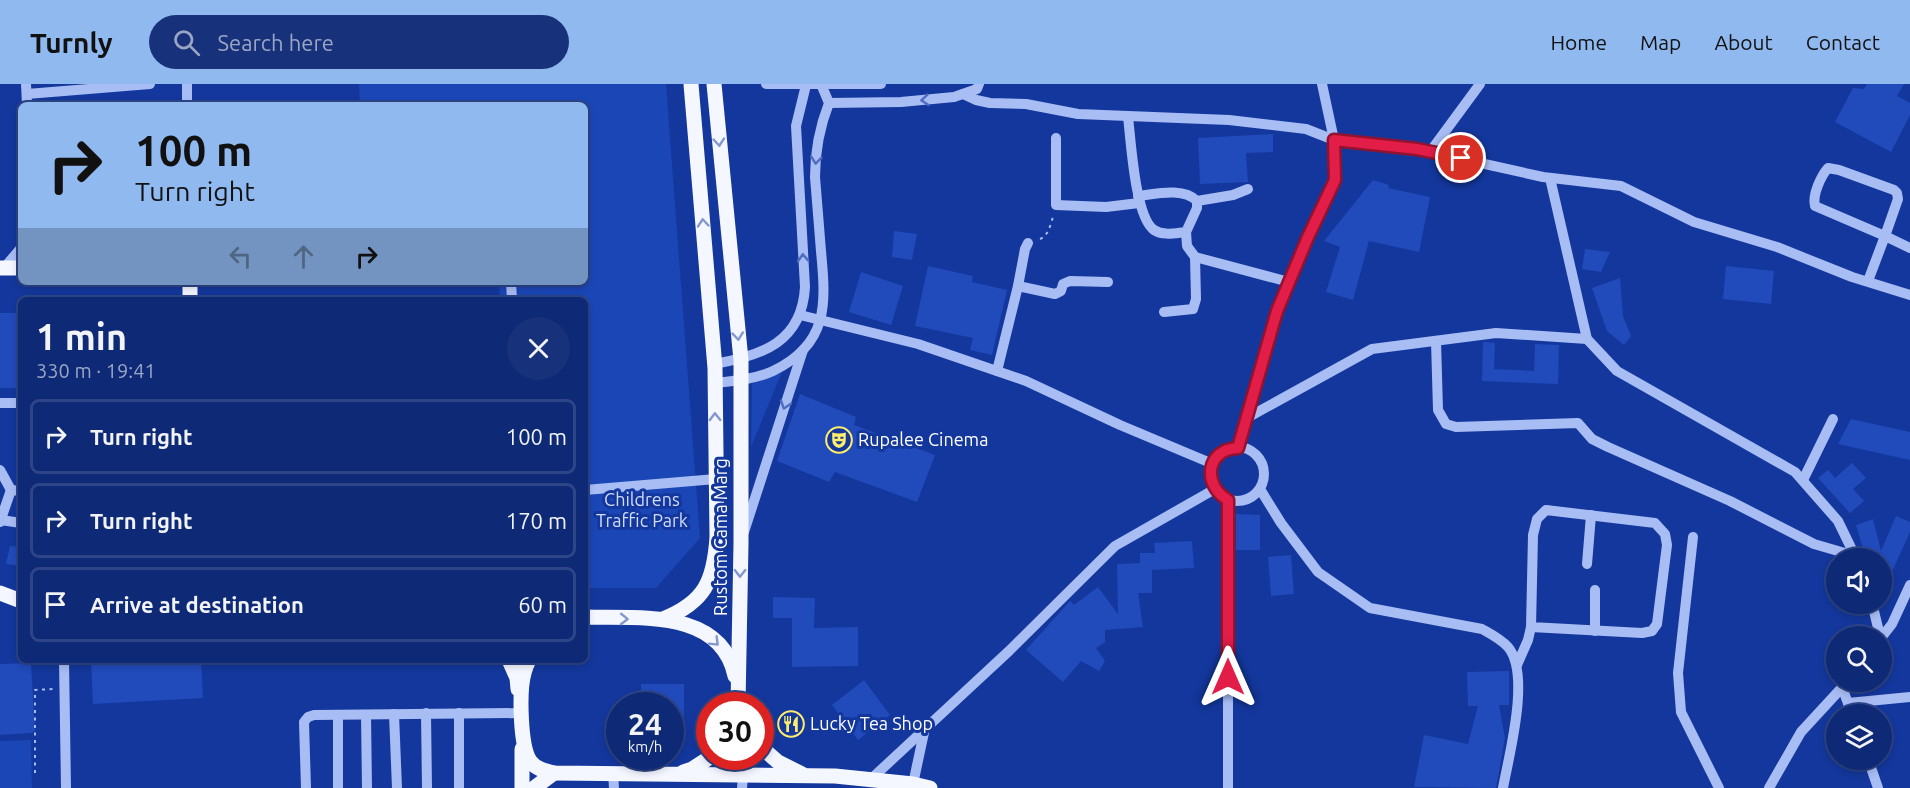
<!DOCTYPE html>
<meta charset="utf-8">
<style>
body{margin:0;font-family:Ubuntu,sans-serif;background:#17317a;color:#f1f3f6;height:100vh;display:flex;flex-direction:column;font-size:22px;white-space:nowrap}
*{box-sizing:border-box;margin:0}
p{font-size:20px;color:#9ba6c5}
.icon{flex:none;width:33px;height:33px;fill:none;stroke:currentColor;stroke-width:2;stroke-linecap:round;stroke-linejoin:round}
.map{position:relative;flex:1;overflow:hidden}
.details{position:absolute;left:18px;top:213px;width:570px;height:366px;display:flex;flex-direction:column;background:#0e2975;border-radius:9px;box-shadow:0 3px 9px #0003,0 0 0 2px #2e4587}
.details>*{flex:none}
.guide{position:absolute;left:18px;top:18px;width:570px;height:183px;border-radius:9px;box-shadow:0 3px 9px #0003,0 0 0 2px #2e4587;background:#90b9f0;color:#111;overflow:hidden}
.tools{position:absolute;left:1826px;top:464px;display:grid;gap:12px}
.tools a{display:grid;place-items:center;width:66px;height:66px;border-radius:50%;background:#0e2975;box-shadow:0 3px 9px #0003,0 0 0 2px #2e4587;font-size:30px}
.speed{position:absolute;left:606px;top:608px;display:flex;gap:12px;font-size:30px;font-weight:700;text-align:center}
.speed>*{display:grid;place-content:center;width:78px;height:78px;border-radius:50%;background:#0e2975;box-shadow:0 3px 9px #0003,0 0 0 2px #2e4587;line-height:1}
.speed small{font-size:15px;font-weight:400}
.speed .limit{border:9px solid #d22;background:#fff;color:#111}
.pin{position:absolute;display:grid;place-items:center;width:51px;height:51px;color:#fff;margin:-26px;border:3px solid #fff;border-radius:50%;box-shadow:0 2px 6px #0007}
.me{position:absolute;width:66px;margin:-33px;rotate:0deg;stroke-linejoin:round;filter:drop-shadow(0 0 4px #0008)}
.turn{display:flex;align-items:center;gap:21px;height:126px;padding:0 18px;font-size:27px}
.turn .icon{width:78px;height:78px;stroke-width:2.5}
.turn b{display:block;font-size:42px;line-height:51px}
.lanes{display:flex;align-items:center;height:57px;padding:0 18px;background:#0003;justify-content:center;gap:30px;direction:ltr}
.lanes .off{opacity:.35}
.round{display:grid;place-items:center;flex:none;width:63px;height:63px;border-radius:32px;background:#17317a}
.head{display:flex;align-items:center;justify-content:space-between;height:102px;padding:0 18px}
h1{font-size:36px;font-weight:600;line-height:45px}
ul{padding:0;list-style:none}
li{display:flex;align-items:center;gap:18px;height:75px;margin:0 12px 9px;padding:0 6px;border:3px solid #2e4587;border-radius:9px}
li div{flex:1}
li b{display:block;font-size:22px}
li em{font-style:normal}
header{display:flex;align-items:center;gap:36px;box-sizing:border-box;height:84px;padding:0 30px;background:#90b9f0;color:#111}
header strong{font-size:28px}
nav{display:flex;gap:33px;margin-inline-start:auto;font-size:21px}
.search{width:420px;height:54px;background:#17317a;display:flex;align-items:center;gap:15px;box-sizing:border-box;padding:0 21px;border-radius:33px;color:#9ba6c5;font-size:22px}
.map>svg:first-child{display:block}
.green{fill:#1b46b6}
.building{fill:#214bbb}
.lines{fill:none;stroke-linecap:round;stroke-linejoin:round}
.path{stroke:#a8bdf4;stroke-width:2;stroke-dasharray:3 4.5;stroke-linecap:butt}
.minor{stroke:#a8bdf4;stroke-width:10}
.major{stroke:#f4f7ff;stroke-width:15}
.oneway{stroke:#4f6dbf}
.oneway2{stroke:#8497ce}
.route-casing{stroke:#92132f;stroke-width:15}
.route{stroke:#e11d48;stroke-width:10}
.labels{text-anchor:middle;stroke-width:6;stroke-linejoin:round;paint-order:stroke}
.poi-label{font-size:18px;fill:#fff;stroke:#13379c;text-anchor:start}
.park-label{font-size:18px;fill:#d0ddfd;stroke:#13379c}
.street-label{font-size:18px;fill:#fff;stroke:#13379c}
</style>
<header>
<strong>Turnly</strong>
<div class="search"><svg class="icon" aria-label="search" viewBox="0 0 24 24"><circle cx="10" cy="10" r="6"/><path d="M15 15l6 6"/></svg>Search here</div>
<nav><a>Home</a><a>Map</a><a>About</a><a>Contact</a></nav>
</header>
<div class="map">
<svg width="1910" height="704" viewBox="0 0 1910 704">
<rect width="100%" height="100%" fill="#13379c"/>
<g class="green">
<polygon points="359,0 666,0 700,454 656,504 585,504 585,216 500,216 499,198 585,198 585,21 360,21"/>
<polygon points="784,283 751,363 752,300"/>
<polygon points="31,656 32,704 0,704 0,657"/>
</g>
<g class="building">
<polygon points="1867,0 1904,0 1897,12 1910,19 1910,31 1891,68 1835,38 1853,4 1864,5"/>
<polygon points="1273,50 1273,68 1246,69 1248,98 1200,100 1198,54"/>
<polygon points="1373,96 1389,101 1388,104 1430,113 1419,168 1369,157 1353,216 1326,208 1340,163 1324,157"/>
<polygon points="894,147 917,150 912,176 892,173"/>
<polygon points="1585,165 1610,168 1601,188 1582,185"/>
<polygon points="928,182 973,192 972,198 1007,206 992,271 970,266 973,254 915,242"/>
<polygon points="1726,182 1774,187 1771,220 1723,215"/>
<polygon points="861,188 903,202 891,241 849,228"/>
<polygon points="1620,194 1623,232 1631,252 1624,261 1607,247 1592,204"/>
<rect x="0" y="229" width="21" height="75"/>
<polygon points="1483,258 1495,259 1494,285 1534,287 1535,260 1559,261 1558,300 1482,297"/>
<polygon points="800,310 856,333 854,341 935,371 917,418 835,388 829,398 777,377"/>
<polygon points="1851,335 1910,348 1910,376 1838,360"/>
<polygon points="1852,379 1866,394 1853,405 1864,417 1850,429 1818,394 1828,386 1835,394"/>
<polygon points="1236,430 1260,431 1260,466 1236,466"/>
<polygon points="1896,432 1910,438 1910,448 1881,512 1881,474 1866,474 1856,441 1873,435 1881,467"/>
<polygon points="1192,457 1194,484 1152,486 1152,509 1138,509 1143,543 1105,546 1105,558 1096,564 1105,577 1099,587 1081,577 1063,598 1026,566 1070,517 1074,521 1098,503 1118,530 1117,480 1140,479 1140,469 1155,469 1154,459"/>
<polygon points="10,462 21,463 21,482 6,480"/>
<polygon points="1291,471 1294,510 1271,512 1268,473"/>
<polygon points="773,513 815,514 814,544 858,543 858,582 792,583 792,534 773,534"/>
<polygon points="91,576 201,576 203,614 93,620"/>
<polygon points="31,579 35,647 31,649 0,651 0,580"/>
<polygon points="1509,587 1509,621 1499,621 1505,654 1496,704 1414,703 1424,651 1468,660 1478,622 1468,622 1467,588"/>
<polygon points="864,596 890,631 858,656 832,621"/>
<polygon points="641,600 684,600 684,633 670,633 670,621 641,621"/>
</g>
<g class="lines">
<g class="path">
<path d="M 1040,155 C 1049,151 1050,141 1053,133"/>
<polyline points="35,689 35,606 53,605"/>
</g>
<g class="minor">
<polyline points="26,0 27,21"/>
<polyline points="187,0 187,21"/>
<polyline points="766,0 819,0"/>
<polyline points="829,0 881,0"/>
<polyline points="27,10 150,0"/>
<polyline points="963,10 976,16 990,19 1026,20 1078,30 1229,36 1306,45 1334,56 1417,65 1543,93 1621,102 1694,138 1777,163 1852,193 1910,211"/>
<polyline points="829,19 901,18 954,13 977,5 979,0"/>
<path d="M 1128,33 C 1131,57 1135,133 1154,146 C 1163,152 1175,149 1186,148 L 1197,124 L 1197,117 L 1233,111 L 1248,105"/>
<polyline points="1056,54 1056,121 1106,123 1139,119"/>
<polyline points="1430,68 1480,0"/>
<path d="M 1828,84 L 1839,86 L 1894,106 L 1897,109 L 1898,115 L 1885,152 L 1815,122 C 1812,111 1821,92 1828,84 Z"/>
<polyline points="1550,94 1587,255 1617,287 1795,388 1838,437 1856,474"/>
<path d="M 1138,112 C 1156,110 1183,103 1197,117"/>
<polyline points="1195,173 1289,198"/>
<polyline points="4,184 21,164"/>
<polyline points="1868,197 1885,152 1910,164"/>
<polyline points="511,198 512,216"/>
<polyline points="1018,202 1025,165 1028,159"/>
<polyline points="1164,228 1193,225 1196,215 1195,173 1187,162 1186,148"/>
<polyline points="800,231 918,260 1026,297 1120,341 1213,380"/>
<polyline points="1436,257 1438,326 1446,340 1456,343 1578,339 1592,355 1608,363 1730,417 1814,460 1855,472"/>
<path d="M 714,280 C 762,272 802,258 805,203 L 796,42 L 806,1"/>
<polyline points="997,287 1018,202 1055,210 1061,207 1063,200 1070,197 1108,198"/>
<path d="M 715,299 C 734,297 756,295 773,287 C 829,260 826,220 821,167 C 819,142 817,118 815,93 C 815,68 820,42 829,19 L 821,0"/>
<polyline points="0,319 21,319"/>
<polyline points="1245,335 1372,265 1496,249 1587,255"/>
<circle cx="1237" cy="390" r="27"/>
<polyline points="1238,364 1277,227 1335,96 1334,56 1322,0"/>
<polyline points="0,386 11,406"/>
<polyline points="1803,396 1833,335"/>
<path d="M 1260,405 L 1281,439 L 1318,488 L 1370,524 L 1482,545 C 1491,550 1501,555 1508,563 C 1531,590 1509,671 1503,704"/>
<polyline points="585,406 716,395"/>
<polyline points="1228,416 1228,704"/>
<polyline points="1,436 21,439"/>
<polyline points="0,438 11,406 21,407"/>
<polyline points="744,448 803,266"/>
<polyline points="1693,453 1678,589 1681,628 1719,704"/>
<polyline points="1587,480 1591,431"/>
<polyline points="1595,506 1595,547"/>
<polyline points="1872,519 1880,552"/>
<polyline points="1881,554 1892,540 1910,501"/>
<polyline points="64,576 66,704"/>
<polyline points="1517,581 1528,556 1531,543 1533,451 1537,435 1546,426 1655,439 1665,450 1667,461 1657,540 1652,547 1642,549 1531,543"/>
<polyline points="1842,603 1852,630"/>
<polyline points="1848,619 1910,613"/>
<polyline points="426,629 427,704"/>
<polyline points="459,629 459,704"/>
<polyline points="394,630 397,704"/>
<polyline points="366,631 367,704"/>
<polyline points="1868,675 1878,704"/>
<polyline points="613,689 614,704"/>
<polyline points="870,696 1009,567 1115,462 1215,405"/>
<polyline points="913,700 925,644"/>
<polyline points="306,704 304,638 308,633 314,631 522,629"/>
<polyline points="338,704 338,631"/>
<polyline points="742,704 743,692"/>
<polyline points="1769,704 1801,648 1848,597"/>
</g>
<g class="major">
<polyline points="714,0 741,276 741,459 738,621"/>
<polyline points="0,184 21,184"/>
<polyline points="190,198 190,216"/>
<polyline points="0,509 21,517"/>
<path d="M 585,533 C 637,535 721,524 735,592"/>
<path d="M 663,535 C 705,518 714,497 717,453 L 715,284 L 691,0"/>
<polyline points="509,576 517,594 518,605"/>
<path d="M 529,576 C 527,580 525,585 524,589 C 519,607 520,662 530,677 C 536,685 545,687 554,689 L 835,692 L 913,700 L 930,704"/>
<polyline points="760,662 778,678 802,690"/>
<polyline points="683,688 692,685 712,672"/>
<polyline points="522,704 522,665"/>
<polyline points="534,704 554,689"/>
</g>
</g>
<defs><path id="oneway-chevron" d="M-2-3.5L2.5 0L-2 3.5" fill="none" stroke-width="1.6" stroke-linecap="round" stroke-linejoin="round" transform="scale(1.5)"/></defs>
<g class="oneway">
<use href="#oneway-chevron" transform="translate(925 16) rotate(175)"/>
<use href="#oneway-chevron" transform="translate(816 76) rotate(96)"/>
<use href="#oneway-chevron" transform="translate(803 174) rotate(-93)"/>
<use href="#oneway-chevron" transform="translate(785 321) rotate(108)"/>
</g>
<g class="oneway2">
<use href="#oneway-chevron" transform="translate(719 58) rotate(85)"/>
<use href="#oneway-chevron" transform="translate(703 139) rotate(-95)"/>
<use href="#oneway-chevron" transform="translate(738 252) rotate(84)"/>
<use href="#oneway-chevron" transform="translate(715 333) rotate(-91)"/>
<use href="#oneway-chevron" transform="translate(740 489) rotate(91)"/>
<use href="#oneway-chevron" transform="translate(624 535) rotate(1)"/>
<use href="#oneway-chevron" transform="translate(715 558) rotate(45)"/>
</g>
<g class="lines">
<g class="route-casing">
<path id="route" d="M 1228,593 L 1228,416 C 1202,401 1206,365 1238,364 L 1277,227 L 1308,153 L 1335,96 L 1334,56 L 1417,65 L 1461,74"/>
</g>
<use href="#route" class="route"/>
</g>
<defs>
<g id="theatre-ring" transform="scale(1.35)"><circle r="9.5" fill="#13379c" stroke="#ffee6a" stroke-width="1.5"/><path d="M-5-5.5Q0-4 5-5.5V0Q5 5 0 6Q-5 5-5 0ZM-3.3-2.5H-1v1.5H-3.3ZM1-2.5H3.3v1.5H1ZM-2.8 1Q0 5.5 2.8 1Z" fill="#ffee6a"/></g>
<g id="restaurant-ring" transform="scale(1.35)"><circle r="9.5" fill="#13379c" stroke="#ffee6a" stroke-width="1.5"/><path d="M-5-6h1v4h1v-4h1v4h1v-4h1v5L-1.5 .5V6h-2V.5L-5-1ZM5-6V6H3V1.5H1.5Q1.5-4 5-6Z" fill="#ffee6a"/></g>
</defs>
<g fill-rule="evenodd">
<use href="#theatre-ring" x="839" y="356"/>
<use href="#restaurant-ring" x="791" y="640"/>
</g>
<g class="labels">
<g class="poi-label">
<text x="858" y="362">Rupalee Cinema</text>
<text x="810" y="646">Lucky Tea Shop</text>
</g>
<g class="park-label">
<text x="642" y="422">Childrens<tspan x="642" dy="21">Traffic Park</tspan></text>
</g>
<g class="street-label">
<text transform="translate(721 453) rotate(-90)" y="6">Rustom Cama Marg</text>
</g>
</g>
</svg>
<div class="tools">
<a><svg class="icon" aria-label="sound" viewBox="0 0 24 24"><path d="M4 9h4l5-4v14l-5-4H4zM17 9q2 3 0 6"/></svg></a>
<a><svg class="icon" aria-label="search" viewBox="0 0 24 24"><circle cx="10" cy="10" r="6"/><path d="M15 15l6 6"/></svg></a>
<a><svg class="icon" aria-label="layers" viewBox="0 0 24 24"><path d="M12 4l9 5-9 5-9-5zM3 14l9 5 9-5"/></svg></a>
</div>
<div class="speed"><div>24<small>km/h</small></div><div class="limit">30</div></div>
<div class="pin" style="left:1461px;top:74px;background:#d93025"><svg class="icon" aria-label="arrive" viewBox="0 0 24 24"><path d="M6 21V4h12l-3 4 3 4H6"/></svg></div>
<svg class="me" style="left:1228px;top:593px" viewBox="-20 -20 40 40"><path d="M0-17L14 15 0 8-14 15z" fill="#e11d48" stroke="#fff" stroke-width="4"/></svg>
<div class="guide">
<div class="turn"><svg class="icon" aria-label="right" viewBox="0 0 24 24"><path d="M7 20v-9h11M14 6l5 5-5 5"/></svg><div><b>100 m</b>Turn right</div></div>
<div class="lanes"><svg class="icon off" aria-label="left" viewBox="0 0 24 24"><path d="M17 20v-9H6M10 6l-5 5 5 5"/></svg><svg class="icon off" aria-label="ahead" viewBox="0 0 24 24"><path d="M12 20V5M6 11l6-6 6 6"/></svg><svg class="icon" aria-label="right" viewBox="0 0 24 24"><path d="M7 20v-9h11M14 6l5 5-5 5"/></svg></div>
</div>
<section class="details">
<div class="head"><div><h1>1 min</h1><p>330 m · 19:41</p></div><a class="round"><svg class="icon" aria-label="close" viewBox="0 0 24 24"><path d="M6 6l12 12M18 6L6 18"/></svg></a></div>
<ul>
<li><svg class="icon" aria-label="right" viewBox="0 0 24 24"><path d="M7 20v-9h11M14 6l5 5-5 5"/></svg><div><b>Turn right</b></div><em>100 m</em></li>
<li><svg class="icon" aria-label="right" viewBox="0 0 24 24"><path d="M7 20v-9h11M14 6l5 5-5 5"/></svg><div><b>Turn right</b></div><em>170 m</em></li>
<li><svg class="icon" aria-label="arrive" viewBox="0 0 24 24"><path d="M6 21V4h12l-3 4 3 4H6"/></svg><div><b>Arrive at destination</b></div><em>60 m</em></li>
</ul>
</section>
</div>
